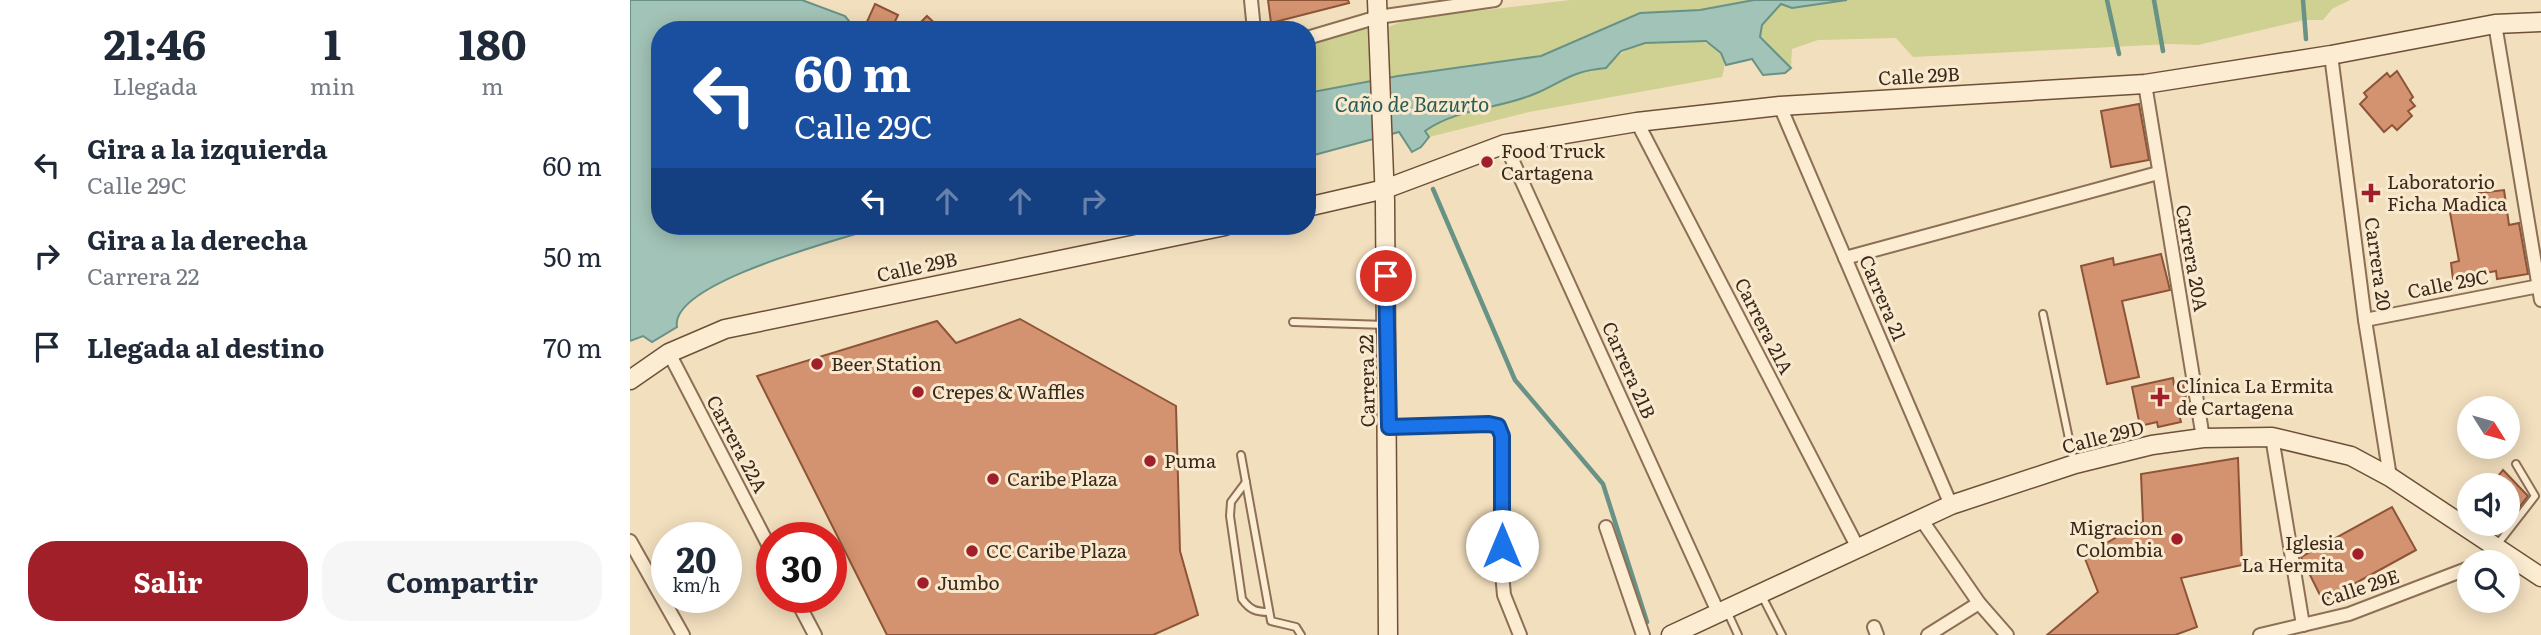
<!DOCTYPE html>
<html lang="es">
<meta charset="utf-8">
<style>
body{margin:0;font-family:Literata,serif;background:#f6f6f7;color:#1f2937;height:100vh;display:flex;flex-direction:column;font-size:26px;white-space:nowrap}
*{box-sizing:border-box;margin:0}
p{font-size:23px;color:#747a83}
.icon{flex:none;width:38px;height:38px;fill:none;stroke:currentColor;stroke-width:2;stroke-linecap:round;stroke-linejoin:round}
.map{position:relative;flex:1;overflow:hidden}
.panel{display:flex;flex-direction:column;background:#fff;width:630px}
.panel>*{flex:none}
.guide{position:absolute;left:21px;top:21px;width:665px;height:214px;border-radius:28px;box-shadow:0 4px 18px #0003;background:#1a4fa0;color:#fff;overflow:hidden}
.needle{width:46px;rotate:127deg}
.tools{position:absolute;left:1827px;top:396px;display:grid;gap:14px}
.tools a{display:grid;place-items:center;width:63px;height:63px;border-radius:50%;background:#fff;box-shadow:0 4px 18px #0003;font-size:35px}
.speed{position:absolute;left:21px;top:522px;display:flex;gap:14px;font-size:35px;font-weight:700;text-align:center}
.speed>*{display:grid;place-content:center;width:91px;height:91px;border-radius:50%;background:#fff;box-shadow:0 4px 18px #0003;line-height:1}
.speed small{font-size:18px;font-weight:400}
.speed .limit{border:10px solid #d22;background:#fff;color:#111}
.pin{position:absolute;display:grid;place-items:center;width:60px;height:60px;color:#fff;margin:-30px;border:4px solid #fff;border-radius:50%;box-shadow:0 2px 7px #0007}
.me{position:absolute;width:77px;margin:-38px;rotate:0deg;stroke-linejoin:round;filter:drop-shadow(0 0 5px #0008)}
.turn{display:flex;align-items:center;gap:24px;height:147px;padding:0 28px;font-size:32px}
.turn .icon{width:91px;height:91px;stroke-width:2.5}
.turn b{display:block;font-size:49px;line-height:60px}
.lanes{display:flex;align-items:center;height:66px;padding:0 28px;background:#0003;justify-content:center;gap:35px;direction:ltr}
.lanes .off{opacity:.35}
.eta{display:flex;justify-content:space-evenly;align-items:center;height:119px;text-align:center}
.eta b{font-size:42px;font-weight:700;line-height:49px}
.action{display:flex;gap:14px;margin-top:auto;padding:14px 28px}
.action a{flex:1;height:80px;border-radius:28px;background:#a11f29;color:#fff;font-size:28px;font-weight:700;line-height:80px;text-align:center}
.action a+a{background:#f6f6f7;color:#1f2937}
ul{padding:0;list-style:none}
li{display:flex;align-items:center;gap:21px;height:91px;padding:0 28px}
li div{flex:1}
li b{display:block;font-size:26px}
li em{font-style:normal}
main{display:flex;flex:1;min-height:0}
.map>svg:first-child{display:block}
.green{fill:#ced191}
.water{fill:#a2c3b7;stroke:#689285;stroke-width:2}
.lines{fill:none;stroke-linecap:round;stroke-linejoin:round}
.stream{stroke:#689285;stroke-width:4.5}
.building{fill:#d49370;stroke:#8e5438;stroke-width:2}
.lane-casing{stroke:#8c6f55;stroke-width:10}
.street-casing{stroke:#8c6f55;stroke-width:16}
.secondary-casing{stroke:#6e4f38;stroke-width:21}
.lane{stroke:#fcedd2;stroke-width:6}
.street{stroke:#fcedd2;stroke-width:12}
.secondary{stroke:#fcedd2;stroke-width:18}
.route-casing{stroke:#114b97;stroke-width:18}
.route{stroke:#1a73e8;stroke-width:12}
.poi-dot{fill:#a11f29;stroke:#f9eacf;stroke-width:2.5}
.labels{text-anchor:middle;stroke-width:6;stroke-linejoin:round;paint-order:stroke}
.street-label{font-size:19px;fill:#3a281b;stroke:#f9eacf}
.poi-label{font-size:19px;fill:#3a281b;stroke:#f9eacf;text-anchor:start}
.water-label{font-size:21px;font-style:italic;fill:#295c55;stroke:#f9eacf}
</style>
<main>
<section class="panel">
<div class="eta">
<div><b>21:46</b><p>Llegada</p></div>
<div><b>1</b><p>min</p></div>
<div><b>180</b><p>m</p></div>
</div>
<ul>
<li><svg class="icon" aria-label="left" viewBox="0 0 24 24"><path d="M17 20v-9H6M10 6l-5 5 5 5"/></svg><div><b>Gira a la izquierda</b><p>Calle 29C</p></div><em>60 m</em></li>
<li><svg class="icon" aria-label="right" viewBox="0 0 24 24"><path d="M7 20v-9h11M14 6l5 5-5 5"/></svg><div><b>Gira a la derecha</b><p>Carrera 22</p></div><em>50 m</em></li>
<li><svg class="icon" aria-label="arrive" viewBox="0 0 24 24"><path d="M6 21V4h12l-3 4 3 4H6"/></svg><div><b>Llegada al destino</b></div><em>70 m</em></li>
</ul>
<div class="action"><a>Salir</a><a>Compartir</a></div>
</section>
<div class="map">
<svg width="1911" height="635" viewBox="0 0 1911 635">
<rect width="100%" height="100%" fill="#f2dfbe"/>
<g class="green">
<polygon points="940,0 1124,0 1070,10 1010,13 911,56 768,76 730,86 677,93 677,43 727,29 753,29 779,19"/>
<polygon points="1217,0 1720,0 1702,9 1693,20 1674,20 1568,45 1540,44 1283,57 1266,38 1188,40 1162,49 1161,68 1130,37 1132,25 1151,4 1162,8"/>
<path d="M 1047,40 C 1073,41 1103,43 1092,77 L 899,112 L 799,137 L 795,131 C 828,107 873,109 909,92 C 937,79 943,71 976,68 C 1000,41 1013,43 1047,40 Z"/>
</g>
<g class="water">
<path d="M 0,0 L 172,0 L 215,16 L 224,27 L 224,30 L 30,30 L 30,226 L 252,226 C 216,238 39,282 47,327 L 22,342 L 13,336 L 0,341 Z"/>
<path d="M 1124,0 L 1217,0 L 1162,8 L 1151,4 L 1132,25 L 1130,37 L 1161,68 L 1155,73 L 1133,75 L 1122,59 L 1096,65 L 1091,53 L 1076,41 L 1015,43 L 991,51 L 976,68 C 943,71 937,79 909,92 C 873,109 829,107 795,131 L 799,137 L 791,147 L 782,152 L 769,132 L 677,157 L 677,93 L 768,76 L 911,56 L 1010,13 L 1070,10 Z"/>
</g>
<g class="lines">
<g class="stream">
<polyline points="1477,0 1489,54"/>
<polyline points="1524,0 1533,51"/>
<polyline points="1673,0 1676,39"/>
<polyline points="803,189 885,380 973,484 1017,622"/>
</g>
</g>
<g class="building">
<polygon points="638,0 718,0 719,3 641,23"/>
<polygon points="245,4 268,15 261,30 249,30 236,24"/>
<polygon points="297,16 312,30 283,30"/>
<polygon points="1767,71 1783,97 1780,100 1785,106 1778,111 1782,116 1767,130 1762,125 1754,132 1730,104 1737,97 1734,93 1757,73 1760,77"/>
<polygon points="1509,104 1519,160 1481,167 1471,111"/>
<polygon points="1874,190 1879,225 1889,223 1898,274 1867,279 1866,271 1823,279 1821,263 1829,261 1819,207 1850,202 1849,193"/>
<polygon points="1531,254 1540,290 1492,301 1509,377 1477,384 1451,266 1483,258 1484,265"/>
<polygon points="390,319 546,406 550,551 568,615 523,635 257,635 127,376 307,321 326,343"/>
<polygon points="1543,378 1544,385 1553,383 1558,408 1548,410 1551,422 1528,427 1527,422 1510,426 1502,387"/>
<polygon points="1608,458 1612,565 1551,578 1567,627 1545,635 1417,635 1468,592 1454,556 1513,522 1511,474"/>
<polygon points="1873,470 1898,496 1878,522 1878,485 1861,485"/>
<polygon points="1762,507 1786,550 1693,601 1671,557"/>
</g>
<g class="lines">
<g class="lane-casing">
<g id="lane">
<polyline points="1413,314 1444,463"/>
<polyline points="663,322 756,325"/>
<polyline points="611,455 641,621 666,627 671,635"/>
<path d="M 616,482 L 601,502 L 600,516 L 612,599 C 620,610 626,612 639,612"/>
<polyline points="1867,545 1905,496 1886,464"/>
<polyline points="1132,596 1152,635"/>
<polyline points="1097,611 1108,635"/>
</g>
</g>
<g class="street-casing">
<g id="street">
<polyline points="621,0 624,30"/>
<polyline points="1865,24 1911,300"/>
<polyline points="677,38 748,17 865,0"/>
<polyline points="1701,55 1735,320 1760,477"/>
<polyline points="1515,84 1573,438"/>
<polyline points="1150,106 1321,505"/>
<polyline points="1007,122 1228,548"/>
<polyline points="875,144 1088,612"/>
<polyline points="1215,258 1528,173"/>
<polyline points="1735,320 1909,286"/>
<polyline points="39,353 142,552"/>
<polyline points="759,427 859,424 868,427 872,436 872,573 874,595 890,635"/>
<polyline points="1642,437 1673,625"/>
<polyline points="1291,519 1349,603 1377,635"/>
<polyline points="976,527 1013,635"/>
<polyline points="0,541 53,635"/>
<polyline points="1857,562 1877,554"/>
<polyline points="165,597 185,635"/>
<polyline points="1244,627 1247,635"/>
<polyline points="1298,635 1349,603"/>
<polyline points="1630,635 1719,614 1839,568"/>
</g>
</g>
<g class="secondary-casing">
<g id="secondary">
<polyline points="747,0 755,201 758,635"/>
<polyline points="677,207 755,189 875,144 1007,122 1150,106 1515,84 1701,55 1865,24 1911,22"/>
<polyline points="0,380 39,353 95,329 595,226"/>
<polyline points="1041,635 1321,505 1445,464 1522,445 1573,438 1642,437 1721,456 1760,477 1911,577"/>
</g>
</g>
<use href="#lane" class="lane"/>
<use href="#street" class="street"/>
<use href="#secondary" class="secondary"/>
</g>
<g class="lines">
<g class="route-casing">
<polyline id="route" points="756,276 759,427 859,424 868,426 872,436 872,546"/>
</g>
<use href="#route" class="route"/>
</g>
<g class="poi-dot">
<circle cx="857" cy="162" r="7"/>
<path d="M1737.5 182.5h7v7h7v7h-7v7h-7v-7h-7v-7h7z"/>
<circle cx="187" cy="364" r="7"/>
<circle cx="288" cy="392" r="7"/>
<path d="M1526.5 386.5h7v7h7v7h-7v7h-7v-7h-7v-7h7z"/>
<circle cx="520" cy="461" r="7"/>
<circle cx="363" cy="479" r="7"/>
<circle cx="1547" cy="539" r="7"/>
<circle cx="342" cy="551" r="7"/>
<circle cx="1728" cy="554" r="7"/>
<circle cx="293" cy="583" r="7"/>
</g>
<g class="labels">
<g class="street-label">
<text transform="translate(1289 76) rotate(-3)" y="7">Calle 29B</text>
<text transform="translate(1562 258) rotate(80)" y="7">Carrera 20A</text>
<text transform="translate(1748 264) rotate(82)" y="7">Carrera 20</text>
<text transform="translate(287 267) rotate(-12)" y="7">Calle 29B</text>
<text transform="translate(1818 284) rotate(-11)" y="7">Calle 29C</text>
<text transform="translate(1253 298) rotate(67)" y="7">Carrera 21</text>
<text transform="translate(1134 326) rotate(63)" y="7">Carrera 21A</text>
<text transform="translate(999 370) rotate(66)" y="7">Carrera 21B</text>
<text transform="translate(737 381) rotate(-91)" y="7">Carrera 22</text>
<text transform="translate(1473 437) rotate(-14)" y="7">Calle 29D</text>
<text transform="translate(107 444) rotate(62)" y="7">Carrera 22A</text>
<text transform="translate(1730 588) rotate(-18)" y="7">Calle 29E</text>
</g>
<g class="poi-label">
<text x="871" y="158">Food Truck<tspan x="871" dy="22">Cartagena</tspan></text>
<text x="1757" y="189">Laboratorio<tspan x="1757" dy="22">Ficha Madica</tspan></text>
<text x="201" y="371">Beer Station</text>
<text x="1546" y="393">Clínica La Ermita<tspan x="1546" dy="22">de Cartagena</tspan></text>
<text x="302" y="399">Crepes &amp; Waffles</text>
<text x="534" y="468">Puma</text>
<text x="377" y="486">Caribe Plaza</text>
<text x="1533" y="535" text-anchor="end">Migracion<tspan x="1533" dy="22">Colombia</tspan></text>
<text x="1714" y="550" text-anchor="end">Iglesia<tspan x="1714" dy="22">La Hermita</tspan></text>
<text x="356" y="558">CC Caribe Plaza</text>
<text x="307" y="590">Jumbo</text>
</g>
<g class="water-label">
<text x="782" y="112">Caño de Bazurto</text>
</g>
</g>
</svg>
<div class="tools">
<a><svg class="needle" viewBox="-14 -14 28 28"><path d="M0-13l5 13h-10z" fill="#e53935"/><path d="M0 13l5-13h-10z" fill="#747a83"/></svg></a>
<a><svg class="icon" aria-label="sound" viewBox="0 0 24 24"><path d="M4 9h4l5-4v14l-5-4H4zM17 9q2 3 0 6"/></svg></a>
<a><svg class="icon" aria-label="search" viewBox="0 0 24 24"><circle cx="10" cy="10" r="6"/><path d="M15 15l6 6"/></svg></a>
</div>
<div class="speed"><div>20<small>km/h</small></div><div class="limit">30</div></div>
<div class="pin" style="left:756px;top:276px;background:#d93025"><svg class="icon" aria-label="arrive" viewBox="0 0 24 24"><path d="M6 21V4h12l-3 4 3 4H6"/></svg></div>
<svg class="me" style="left:872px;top:546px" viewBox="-20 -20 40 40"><circle r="19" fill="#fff"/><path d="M0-13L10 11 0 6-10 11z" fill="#1a73e8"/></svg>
<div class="guide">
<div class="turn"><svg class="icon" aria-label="left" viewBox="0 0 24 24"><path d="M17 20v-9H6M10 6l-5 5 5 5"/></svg><div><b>60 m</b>Calle 29C</div></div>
<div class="lanes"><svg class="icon" aria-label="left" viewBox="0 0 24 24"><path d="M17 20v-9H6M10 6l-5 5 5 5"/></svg><svg class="icon off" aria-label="ahead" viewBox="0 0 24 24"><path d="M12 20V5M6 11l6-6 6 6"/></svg><svg class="icon off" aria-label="ahead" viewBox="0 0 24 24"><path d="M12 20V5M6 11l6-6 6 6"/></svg><svg class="icon off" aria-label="right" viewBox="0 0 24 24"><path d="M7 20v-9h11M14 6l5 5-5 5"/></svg></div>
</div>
</div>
</main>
